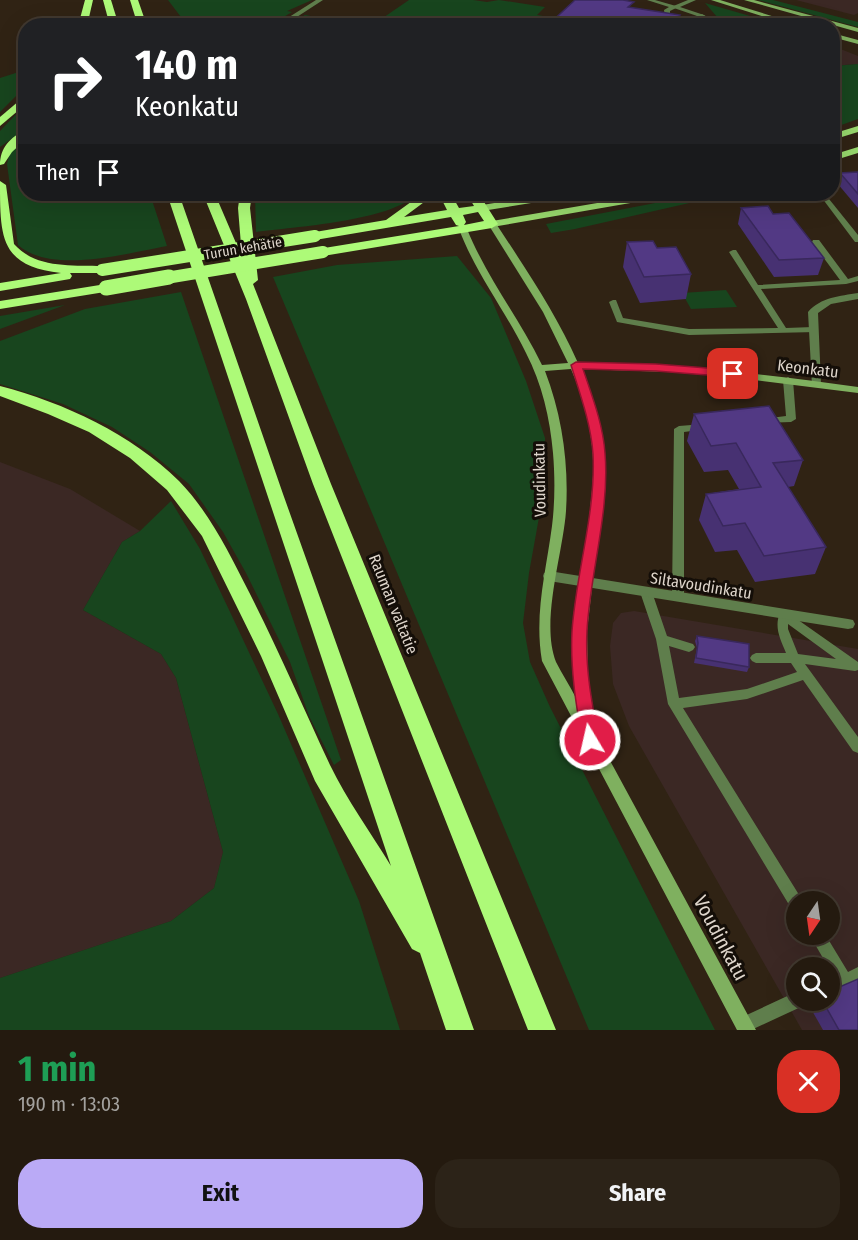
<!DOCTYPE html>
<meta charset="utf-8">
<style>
body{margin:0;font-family:"Fira Sans Condensed",sans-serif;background:#2c2318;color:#f1f3f6;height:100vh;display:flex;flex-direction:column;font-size:22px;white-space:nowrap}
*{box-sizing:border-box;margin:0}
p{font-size:20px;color:#a3a19e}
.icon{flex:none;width:33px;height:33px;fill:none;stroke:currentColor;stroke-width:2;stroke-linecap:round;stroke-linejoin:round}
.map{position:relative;height:1030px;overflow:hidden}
.panel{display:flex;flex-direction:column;background:#241a0f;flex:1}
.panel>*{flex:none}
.hud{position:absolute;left:18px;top:18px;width:822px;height:183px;border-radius:24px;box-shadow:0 6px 24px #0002,0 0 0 2px #41382f;background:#202124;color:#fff;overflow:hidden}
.needle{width:39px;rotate:193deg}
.fabs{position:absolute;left:786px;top:891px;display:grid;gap:12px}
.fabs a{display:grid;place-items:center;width:54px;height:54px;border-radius:50%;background:#241a0f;box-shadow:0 6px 24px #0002,0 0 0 2px #41382f;font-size:30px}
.pin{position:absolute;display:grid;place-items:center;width:51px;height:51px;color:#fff;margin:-26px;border-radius:12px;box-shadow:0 3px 9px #0006}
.me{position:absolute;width:66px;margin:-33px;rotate:351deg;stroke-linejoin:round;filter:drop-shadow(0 0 4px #0008)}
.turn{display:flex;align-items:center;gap:21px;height:126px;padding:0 18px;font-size:27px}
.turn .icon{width:78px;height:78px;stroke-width:2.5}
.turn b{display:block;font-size:42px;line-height:51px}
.then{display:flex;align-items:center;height:57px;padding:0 18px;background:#0003;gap:12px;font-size:22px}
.round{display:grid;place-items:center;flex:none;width:63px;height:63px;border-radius:24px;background:#2c2318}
.overview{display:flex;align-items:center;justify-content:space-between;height:102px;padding:0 18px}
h1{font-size:36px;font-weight:700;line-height:45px;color:#1e9e55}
.primary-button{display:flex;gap:12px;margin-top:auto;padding:12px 18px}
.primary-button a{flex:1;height:69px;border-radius:24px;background:#baaaf6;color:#111;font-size:24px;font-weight:700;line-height:69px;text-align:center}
.primary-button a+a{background:#2c2318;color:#f1f3f6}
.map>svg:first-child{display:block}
.commercial{fill:#3b2824;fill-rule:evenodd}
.green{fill:#18451e}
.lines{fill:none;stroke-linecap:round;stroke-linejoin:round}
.lane{fill:#5f7e4c;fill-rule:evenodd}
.street{fill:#5f7e4c;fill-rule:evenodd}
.secondary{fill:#7fb05f;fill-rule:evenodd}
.primary{fill:#97d76c;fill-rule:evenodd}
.highway{fill:#adfa78;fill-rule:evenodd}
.highway-bridge-far1{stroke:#adfa78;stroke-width:12}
.highway-bridge{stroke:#adfa78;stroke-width:15}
.wall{fill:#473172}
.shaded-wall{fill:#39285c}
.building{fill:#523984;stroke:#39285c;stroke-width:1.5}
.route{fill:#e11d48;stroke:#92132f;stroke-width:1.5}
.labels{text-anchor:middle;stroke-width:6;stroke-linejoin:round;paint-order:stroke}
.far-street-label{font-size:14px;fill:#ded5cb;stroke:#140e08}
.street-label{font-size:16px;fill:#ded5cb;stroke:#140e08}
.near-street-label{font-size:20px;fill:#ded5cb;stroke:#140e08}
</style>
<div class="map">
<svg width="858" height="1030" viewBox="0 0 858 1030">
<rect width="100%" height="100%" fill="#302314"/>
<g class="commercial">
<polygon points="796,0 858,0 858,13 854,15"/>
<polygon points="833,46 858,56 858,64 833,66"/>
<polygon points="0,462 70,489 140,531 122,542 83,610 161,654 176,678 223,852 214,888 171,921 0,978"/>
<path d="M 634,611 L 858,649 L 858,1030 L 802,1030 L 629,726 L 613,684 L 610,646 L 613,623 L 621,613 ZM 796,902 L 830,902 L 830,934 L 796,934 ZM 796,968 L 830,968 L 830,1000 L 796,1000 Z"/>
</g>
<g class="green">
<polygon points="168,0 312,0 287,11 292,12 277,21 272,20 262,26 187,25"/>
<polygon points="409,0 473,0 487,2 499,0 545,7 537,15 567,20 561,26 371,26"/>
<polygon points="758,0 773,0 858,22 858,27"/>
<polygon points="705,3 781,25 724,25"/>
<polygon points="305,15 362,25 288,25"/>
<polygon points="858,64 858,119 833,128 833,66"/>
<polygon points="25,70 25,87 0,112 0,78"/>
<polygon points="25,105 25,129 0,147 0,131"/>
<path d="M 25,138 L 26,194 L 150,194 L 167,246 C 127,253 52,275 18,245 L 7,164 L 10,151 Z"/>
<path d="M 255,194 L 416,194 C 392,221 293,227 256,232 Z"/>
<polygon points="702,194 729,194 575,229 551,233 546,224"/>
<polygon points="457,256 491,298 526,381 545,438 545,484 529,573 523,623 530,662 550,707 715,1030 589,1030 273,277 337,265"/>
<polygon points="726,290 737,307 691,309 682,293"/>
<polygon points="181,292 341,760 334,765 309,716 290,662 246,573 223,532 189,484 150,452 112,427 63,404 0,384 0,341 85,309"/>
<polygon points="65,305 0,329 0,316"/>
<polygon points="171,501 200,549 231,614 278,714 359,901 400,1030 0,1030 0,978 171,921 214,888 223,852 176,678 161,654 83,610 122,542 140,531"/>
</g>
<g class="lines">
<g class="lane">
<polygon points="647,0 655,0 676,6 676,8 670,11 670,15 689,18 702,14 705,16 689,22 665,17 664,10 669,7"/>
<polygon points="819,194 825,194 858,235 858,242 855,242"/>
<polygon points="813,240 819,240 848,279 858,276 858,281 846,284 761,289 786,328 813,327 817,330 816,332 689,335 617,322 609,302 613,300 616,300 623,318 689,329 778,328 729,252 733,250 736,250 758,285 840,280 812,242"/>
<polygon points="788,377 793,380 796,419 791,422 761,423 759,421 761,419 786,416 783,380"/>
<polygon points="704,424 709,427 707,429 684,432 684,597 682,600 674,600 672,597 674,429 679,426"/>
<path d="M 646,588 L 650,589 L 652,592 L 667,636 L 693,644 L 695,647 L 693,650 L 689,652 L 669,646 L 679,698 L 747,689 L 797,672 L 791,663 L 756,663 L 752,661 L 750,658 L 752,655 L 756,653 L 786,653 C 780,638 774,628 780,612 L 784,610 L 858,662 L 858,670 L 855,671 L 805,664 L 858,737 L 858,753 L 853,751 L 803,680 L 747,699 L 683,708 L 801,898 L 803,902 L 796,902 L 796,910 L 791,908 L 668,704 L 656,639 L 640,592 L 642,589 ZM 788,624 L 836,659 L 798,654 L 788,629 Z"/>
<polygon points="809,934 825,934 848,972 858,967 858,983 830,995 830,979 834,977"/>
<polygon points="796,992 796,1000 805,1000 803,1006 751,1030 738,1030 736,1025 738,1019"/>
</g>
<g class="street">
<polygon points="316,0 323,0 283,26 275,26"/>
<polygon points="688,0 696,0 680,7 704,15 722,26 714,26 700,17 671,7"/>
<path d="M 858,293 L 858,299 L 831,304 L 818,313 L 821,384 L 816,387 L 812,386 L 808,312 C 821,297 840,296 858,293 Z"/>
<polygon points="549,571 848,619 853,620 855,624 853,628 848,629 549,581 544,579 543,576 544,573"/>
</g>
<g class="secondary">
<polygon points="711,0 720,0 804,26 793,26"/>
<polygon points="744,0 754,0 858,28 858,32"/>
<polygon points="832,33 858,40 858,44 832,37"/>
<path d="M 489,222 L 495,222 C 525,268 556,313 578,363 C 672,363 765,374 858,387 L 858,393 L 699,373 L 581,369 L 595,407 L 602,440 L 605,475 L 587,631 L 588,682 L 594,731 L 756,1030 L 737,1030 L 542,661 C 534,614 546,572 552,526 C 555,502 555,477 553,453 C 550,418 542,384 526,353 C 505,310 476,274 459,229 L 460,227 L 467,229 C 487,278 519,318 542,365 L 568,363 L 543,312 L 488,224 ZM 571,369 C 585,401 595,441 593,476 C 589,551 566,623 576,698 C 570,686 562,674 556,662 C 540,621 563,554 566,511 C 569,464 562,415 545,371 Z"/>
</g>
<g class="primary">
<polygon points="858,126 858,132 832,140 832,134"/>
<polygon points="858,147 858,153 832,161 832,155"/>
<polygon points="552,194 573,194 568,197 482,211 477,208 482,205"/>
<polygon points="650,194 670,194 665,197 492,227 487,224 492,221"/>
</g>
<g class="highway">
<polygon points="85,0 93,0 87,26 78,26"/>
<polygon points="103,0 111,0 119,26 110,26"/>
<polygon points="130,0 138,0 147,26 138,26"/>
<polygon points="26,95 26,104 0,126 0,117"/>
<path d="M 26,130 L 26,139 L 12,152 L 4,164 L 0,165 C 0,148 10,137 26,130 Z"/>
<path d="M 0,181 L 6,185 L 14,244 C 36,269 72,265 102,266 L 109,270 L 107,273 L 70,273 L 72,276 L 70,279 L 0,291 L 0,283 L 61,273 C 0,266 0,238 0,181 Z"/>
<path d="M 167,194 L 179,194 L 283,494 L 474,1030 L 446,1030 L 420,953 L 412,949 L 315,781 L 261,656 L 202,536 L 167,490 L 130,458 L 89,432 L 48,414 L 0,396 L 0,386 C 65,403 131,434 179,481 C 210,513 229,553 249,592 C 278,649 303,707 330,765 C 347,800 371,833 391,866 Z"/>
<polygon points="203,194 215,194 242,257 238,208 240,194 252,194 250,208 258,280 253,284 331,484 556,1030 528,1030 313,484 246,299"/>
<path d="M 422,194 L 435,194 L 404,217 L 447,210 L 439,194 L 451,194 L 459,208 L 474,206 L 467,194 L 479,194 L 498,224 L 492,228 L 323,256 L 316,252 L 318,249 L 459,226 L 456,225 L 451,217 L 315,240 L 309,236 L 315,232 L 386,220 ZM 478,212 L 484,221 L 464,225 L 466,222 L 463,215 Z"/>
<polygon points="106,284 113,288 111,291 0,309 0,301"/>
</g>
<g class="highway-bridge-far1">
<polyline points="102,270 315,236"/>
<polyline points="160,279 323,252"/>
</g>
<polyline class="highway-bridge" points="106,288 169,277"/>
</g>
<g class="wall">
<polygon points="858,172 858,208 837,183 840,173"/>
<polygon points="741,208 773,214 824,258 818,275 774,277 738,224"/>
<polygon points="627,242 657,248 691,274 686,299 640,303 623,267"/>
<polygon points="694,414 803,460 794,486 788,487 826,547 815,574 755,582 737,550 715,552 699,520 706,494 739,489 728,470 704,472 687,441"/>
<polygon points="697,636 749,667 747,672 694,663 697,648 695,641"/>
<polygon points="814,1000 830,1000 858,1030 823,1030 810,1007"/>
</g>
<polygon class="shaded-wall" points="680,15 678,26 671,26"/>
<g class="building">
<polygon points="575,0 623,0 634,2 628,7 680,15 671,26 547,26"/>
<polygon points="858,172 858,194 840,173"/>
<polygon points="768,206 773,214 789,213 824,258 779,260 741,208"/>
<polygon points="653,241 657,248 676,247 691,274 644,277 627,242"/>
<polygon points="769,406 803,460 773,463 826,547 764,556 745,523 723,526 706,494 761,487 736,443 711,446 694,414"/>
<polygon points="697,636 749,644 749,667 696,658 698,643"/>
<polygon points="858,979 858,1030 839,1030 822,1000 830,1000 830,991"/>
</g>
<path class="route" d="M 576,362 L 656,364 L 733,370 L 739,374 L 733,377 L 656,371 L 583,369 C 592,396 603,424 605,453 C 610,511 590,573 587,631 C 585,668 592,704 599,740 L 596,745 L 590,747 L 584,745 L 582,740 C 576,704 570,668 572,631 C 576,572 596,513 593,454 C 591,424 580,394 571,365 Z"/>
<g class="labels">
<g class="far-street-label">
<text transform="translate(243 248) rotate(-10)" y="5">Turun kehätie</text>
</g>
<g class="street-label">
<text transform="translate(808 368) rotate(7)" y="6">Keonkatu</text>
<text transform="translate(539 480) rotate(-91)" y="6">Voudinkatu</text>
<text transform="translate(701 585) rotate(9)" y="6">Siltavoudinkatu</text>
<text transform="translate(394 604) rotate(68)" y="6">Rauman valtatie</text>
</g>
<g class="near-street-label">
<text transform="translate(721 938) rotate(62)" y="7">Voudinkatu</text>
</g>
</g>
</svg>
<div class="fabs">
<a><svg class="needle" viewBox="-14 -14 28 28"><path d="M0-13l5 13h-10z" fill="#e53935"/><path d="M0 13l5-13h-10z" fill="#a3a19e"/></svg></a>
<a><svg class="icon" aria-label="search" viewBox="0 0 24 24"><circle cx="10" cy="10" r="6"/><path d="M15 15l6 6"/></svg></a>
</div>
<div class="pin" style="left:733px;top:374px;background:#d93025"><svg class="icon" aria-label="arrive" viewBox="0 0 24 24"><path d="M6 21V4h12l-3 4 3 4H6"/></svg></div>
<svg class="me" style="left:590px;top:740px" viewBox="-20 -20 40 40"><circle r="17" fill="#e11d48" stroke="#fff" stroke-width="3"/><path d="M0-11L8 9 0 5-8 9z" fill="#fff"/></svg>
<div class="hud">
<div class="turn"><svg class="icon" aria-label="right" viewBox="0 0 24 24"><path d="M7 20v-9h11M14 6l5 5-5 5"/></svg><div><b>140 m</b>Keonkatu</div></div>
<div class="then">Then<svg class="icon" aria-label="arrive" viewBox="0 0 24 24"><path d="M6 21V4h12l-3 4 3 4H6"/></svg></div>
</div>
</div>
<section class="panel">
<div class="overview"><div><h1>1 min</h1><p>190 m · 13:03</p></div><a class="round" style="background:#d93025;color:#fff"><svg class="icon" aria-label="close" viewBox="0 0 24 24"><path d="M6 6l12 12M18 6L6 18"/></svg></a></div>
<div class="primary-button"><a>Exit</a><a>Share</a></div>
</section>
